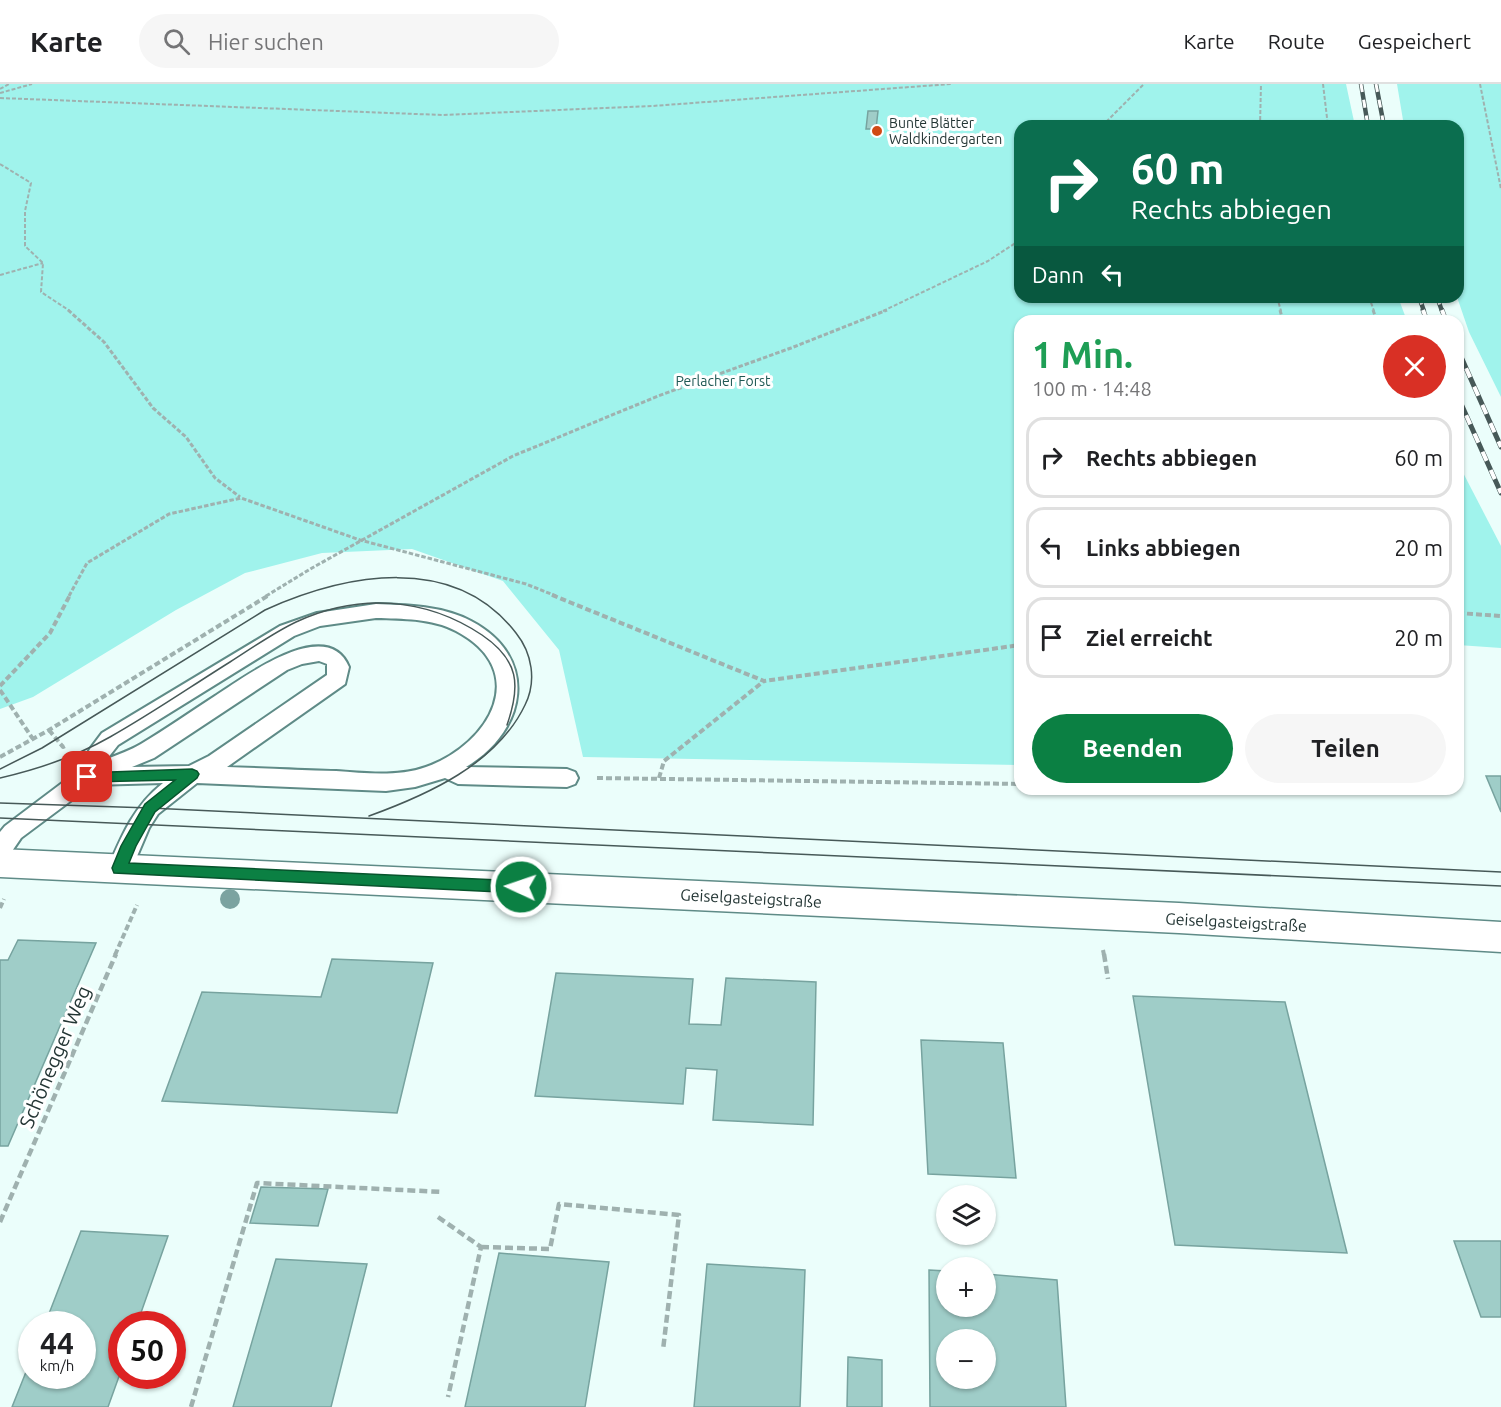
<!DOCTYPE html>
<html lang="de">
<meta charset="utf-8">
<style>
body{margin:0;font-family:Ubuntu,sans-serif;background:#f6f6f6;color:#202124;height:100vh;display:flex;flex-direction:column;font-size:22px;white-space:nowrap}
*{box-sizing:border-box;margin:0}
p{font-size:20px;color:#757577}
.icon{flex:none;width:33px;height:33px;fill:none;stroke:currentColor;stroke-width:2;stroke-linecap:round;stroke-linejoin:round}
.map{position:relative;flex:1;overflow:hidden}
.panel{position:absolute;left:1014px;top:231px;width:450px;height:480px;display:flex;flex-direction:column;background:#fff;border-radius:18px;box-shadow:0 2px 4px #0004}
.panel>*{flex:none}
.banner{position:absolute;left:1014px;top:36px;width:450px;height:183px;border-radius:18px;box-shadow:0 2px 4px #0004;background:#0b6e4f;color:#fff;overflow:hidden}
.fabs{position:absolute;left:936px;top:1101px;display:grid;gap:12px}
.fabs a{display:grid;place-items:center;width:60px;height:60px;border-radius:50%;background:#fff;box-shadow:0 2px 4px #0004;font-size:30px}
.speed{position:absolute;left:18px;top:1227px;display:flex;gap:12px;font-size:30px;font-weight:700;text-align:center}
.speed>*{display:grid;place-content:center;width:78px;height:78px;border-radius:50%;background:#fff;box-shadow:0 2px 4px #0004;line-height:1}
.speed small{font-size:15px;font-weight:400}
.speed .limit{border:9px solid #d22;background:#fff;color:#111}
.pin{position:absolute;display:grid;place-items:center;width:51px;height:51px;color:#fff;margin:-26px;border-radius:12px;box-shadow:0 3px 9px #0006}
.me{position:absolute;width:66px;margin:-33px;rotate:273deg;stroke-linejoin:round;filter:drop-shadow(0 0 4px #0008)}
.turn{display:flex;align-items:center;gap:21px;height:126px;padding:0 18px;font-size:27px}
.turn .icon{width:78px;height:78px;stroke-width:2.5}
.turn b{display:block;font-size:42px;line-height:51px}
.then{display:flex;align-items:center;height:57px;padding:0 18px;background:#0003;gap:12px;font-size:22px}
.round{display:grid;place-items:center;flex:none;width:63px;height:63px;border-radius:32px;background:#f6f6f6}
.head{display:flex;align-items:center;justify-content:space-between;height:102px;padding:0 18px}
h1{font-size:36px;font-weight:700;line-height:45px;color:#1e9e55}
.cta{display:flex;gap:12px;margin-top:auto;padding:12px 18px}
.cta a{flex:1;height:69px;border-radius:36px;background:#0b8043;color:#fff;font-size:24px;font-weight:700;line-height:69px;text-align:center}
.cta a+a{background:#f6f6f6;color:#202124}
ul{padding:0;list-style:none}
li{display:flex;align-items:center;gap:18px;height:81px;margin:0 12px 9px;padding:0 6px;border:3px solid #e0e0e0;border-radius:18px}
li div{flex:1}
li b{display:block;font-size:22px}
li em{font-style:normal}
header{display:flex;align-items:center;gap:36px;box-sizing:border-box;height:84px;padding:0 30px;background:#fff;border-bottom:2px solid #e0e0e0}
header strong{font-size:28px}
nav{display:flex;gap:33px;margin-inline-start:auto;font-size:21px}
.search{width:420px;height:54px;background:#f6f6f6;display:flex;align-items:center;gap:15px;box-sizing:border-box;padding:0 21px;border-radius:33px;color:#757577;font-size:22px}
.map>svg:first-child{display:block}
.green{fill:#a0f3ec}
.building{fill:#9fcdc8;stroke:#77a39f;stroke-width:1.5;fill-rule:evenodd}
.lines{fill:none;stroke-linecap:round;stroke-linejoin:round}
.service-casing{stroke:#5f8b87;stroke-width:4}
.secondary-casing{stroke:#5f8b87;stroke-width:3}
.path-far3{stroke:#9fb1af;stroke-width:2;stroke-dasharray:4 2;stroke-linecap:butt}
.path-far2{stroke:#9fb1af;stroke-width:3;stroke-dasharray:4.5 2;stroke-linecap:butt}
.path-far1{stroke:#9fb1af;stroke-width:4;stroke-dasharray:6 3;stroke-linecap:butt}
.path{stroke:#9fb1af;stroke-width:4.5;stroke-dasharray:8 4;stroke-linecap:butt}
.service{fill:#fff;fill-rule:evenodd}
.secondary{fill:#fff;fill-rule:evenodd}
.tram{stroke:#475958;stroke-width:1.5}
.rail-far1-casing{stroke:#475958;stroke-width:4.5}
.rail-casing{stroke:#475958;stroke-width:5}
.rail-far1{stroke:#fff;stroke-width:3;stroke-dasharray:8;stroke-linecap:butt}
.rail{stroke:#fff;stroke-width:4;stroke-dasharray:10;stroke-linecap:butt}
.tree{fill:#7ba3a0}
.route{fill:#0b8043;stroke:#07532c;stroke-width:1.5}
.poi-dot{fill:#d14a15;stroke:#fff;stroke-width:2}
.labels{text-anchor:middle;stroke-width:6;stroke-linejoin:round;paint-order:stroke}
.far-poi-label{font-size:14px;fill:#243635;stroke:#fff;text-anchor:start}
.far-park-label{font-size:14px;fill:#1f5955;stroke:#fff}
.street-label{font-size:16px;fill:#243635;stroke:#fff}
.near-street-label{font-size:20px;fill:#243635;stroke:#fff}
</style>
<header>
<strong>Karte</strong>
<div class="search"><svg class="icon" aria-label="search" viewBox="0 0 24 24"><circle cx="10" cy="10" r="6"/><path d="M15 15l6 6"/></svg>Hier suchen</div>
<nav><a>Karte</a><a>Route</a><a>Gespeichert</a></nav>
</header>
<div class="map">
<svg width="1501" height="1323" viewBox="0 0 1501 1323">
<rect width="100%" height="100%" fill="#ebfefb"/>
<g class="green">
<polygon points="0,0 1346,0 1355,42 1020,42 1020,213 1398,213 1407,237 1020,237 1020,681 583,673 559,566 503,497 412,465 322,469 245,489 176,526 33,613 0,625"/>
<polygon points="1397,0 1501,0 1501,313 1469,248 1457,213 1458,42 1404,42"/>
<polygon points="1458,379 1501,462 1501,564 1458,561"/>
</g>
<g class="building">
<polygon points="868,27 878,27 876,45 866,45"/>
<polygon points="1486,692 1501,692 1501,728"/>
<polygon points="18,856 96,859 8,1062 0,1062 0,876 8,876"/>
<polygon points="332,875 433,879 397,1029 162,1017 202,908 321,913"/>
<polygon points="556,889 693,895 689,940 721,941 726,894 816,898 813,1041 713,1036 717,986 686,984 683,1020 535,1012"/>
<polygon points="1133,912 1285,918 1347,1169 1175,1161"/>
<polygon points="921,956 1003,959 1016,1094 928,1090"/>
<polygon points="261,1103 328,1105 318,1142 250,1139"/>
<polygon points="81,1147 168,1152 137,1240 122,1240 122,1284 108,1323 12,1323 32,1273 32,1292 82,1292 82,1240 45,1240"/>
<polygon points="1454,1157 1501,1157 1501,1233 1481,1233"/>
<polygon points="499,1169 609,1178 585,1323 465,1323"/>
<polygon points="276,1175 367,1180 331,1323 233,1323"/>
<polygon points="707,1180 805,1186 800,1323 694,1323"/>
<path d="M 929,1186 L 946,1187 L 946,1222 L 986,1222 L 986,1190 L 1057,1196 L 1066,1323 L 930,1323 ZM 946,1256 L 986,1256 L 986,1294 L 946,1294 Z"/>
<polygon points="848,1273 882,1276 882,1323 847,1323"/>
</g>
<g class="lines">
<g class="service-casing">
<path id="service" d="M 376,520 C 407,521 443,522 471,537 C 540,573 527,647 466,683 L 567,685 L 575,688 L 578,694 L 575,700 L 567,703 L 458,700 L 445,694 L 415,703 L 386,707 L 197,699 L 158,730 L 149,744 L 129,791 L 120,794 L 111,791 L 108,784 C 122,751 134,722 163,699 L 92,701 L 21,754 L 8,773 L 0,775 L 0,748 L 5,742 L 78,687 L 90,665 L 102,649 L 280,542 L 317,529 ZM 376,534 C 402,535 432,534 456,547 C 532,587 490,660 426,683 C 398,693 365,689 336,687 C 299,686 263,684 227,683 L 345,600 L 349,583 C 327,530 243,594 215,612 C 190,628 166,645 141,660 C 131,666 119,670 107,675 L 118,661 L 294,552 L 320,542 ZM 319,577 L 327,580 L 327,591 L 209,672 L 189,682 L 132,683 L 154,674 L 287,586 L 302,580 Z"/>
</g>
<g class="secondary-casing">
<polygon id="secondary" points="0,765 1179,819 1501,838 1501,868 1179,849 0,793"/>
</g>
<g class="path-far3">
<polyline points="1323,0 1328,42"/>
<polyline points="1480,0 1501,105"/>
<polyline points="0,5 9,0"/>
<polyline points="0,9 32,0"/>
<polyline points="0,14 442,31 652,22 951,0"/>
<polyline points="1102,42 1144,0"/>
<polyline points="1260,42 1261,0"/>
<polyline points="0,80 31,99 25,127 25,162 43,179 41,208 70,227"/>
<polyline points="0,191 43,179"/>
<polyline points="1277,213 1281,227"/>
<polyline points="1369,213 1374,227"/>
<polyline points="883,227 988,177 1020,156"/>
</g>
<g class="path-far2">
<polyline points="68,226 104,258 153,324 186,353 215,394 240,413"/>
<polyline points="1280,226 1283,237"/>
<polyline points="1373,226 1377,237"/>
<polyline points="69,512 87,479 169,430 241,414 360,456 526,500 556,512"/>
<polyline points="266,512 312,484 513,372 658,312 791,264 887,226"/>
</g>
<g class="path-far1">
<polyline points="552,511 764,597 1020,561"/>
<polyline points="1458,529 1501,532"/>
<polyline points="0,602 50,549 70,511"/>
<polyline points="0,606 33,655"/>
<polyline points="49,646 63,663 67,661"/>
<polyline points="1458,656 1461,647"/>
<polyline points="0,673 49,646 269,511"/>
<polyline points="597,694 1020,700"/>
<polyline points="659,694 664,677 764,597"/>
<polyline points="1303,705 1355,705"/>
<polyline points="0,824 4,815"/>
<polyline points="1103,866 1104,871"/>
<polyline points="115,871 137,821"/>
</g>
<g class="path">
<polyline points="1104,870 1108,895"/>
<polyline points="438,1133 481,1163 448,1313"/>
<polyline points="0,1138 116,870"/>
<polyline points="481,1163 550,1165 559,1120 679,1131 663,1266"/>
<polyline points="191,1323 257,1099 443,1108"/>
</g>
<use href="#service" class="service"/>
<use href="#secondary" class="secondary"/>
<g class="tram">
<path d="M 0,685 L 42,664 L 265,526 C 345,490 454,468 516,549 C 532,569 537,597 525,621 C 497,680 427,711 369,732"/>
<path d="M 0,694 C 39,685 75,673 110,653 C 151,630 190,603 230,578 C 252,564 273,549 296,538 C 358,509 425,513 482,551 C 519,576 521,601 507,641"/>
<polyline points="0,719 150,724 1501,788"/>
<polyline points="0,734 1501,802"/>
</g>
<g class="rail-far1-casing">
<g id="rail-far1">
<polyline points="1361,0 1368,42"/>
<polyline points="1376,0 1384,42"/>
<polyline points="1419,213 1424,227"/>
<polyline points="1437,213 1442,227"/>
</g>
</g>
<g class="rail-casing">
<g id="rail">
<polyline points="1423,226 1427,237"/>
<polyline points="1442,226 1446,237"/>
<polyline points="1458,266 1501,363"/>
<polyline points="1458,313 1501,409"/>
</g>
</g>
<use href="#rail-far1" class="rail-far1"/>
<use href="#rail" class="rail"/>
</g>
<circle class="tree" cx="230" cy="815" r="10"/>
<polygon class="route" points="192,685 197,687 199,690 197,694 155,728 136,762 129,779 521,797 526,799 529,803 526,807 521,809 114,789 112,784 121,762 145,720 175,696 87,698 83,697 80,693 83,689"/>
<circle class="poi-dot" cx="877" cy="47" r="6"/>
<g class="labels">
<g class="far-poi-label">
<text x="889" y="44">Bunte Blätter<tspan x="889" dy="16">Waldkindergarten</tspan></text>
</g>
<g class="far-park-label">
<text x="723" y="302">Perlacher Forst</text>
</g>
<g class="street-label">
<text transform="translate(751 814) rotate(3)" y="6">Geiselgasteigstraße</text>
<text transform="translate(1236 838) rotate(3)" y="6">Geiselgasteigstraße</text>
</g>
<g class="near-street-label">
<text transform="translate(55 973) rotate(-67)" y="7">Schönegger Weg</text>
</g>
</g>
</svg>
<div class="fabs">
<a><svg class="icon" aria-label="layers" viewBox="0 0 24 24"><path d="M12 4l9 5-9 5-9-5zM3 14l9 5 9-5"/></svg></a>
<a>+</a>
<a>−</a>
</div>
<div class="speed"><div>44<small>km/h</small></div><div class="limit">50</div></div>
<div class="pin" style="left:87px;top:693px;background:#d93025"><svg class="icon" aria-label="arrive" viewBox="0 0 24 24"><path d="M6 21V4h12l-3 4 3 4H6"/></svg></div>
<svg class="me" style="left:521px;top:803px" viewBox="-20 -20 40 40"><circle r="17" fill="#0b8043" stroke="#fff" stroke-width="3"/><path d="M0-11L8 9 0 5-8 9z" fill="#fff"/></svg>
<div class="banner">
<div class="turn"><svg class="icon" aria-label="right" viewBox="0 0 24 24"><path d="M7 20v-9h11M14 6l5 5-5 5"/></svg><div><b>60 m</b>Rechts abbiegen</div></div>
<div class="then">Dann<svg class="icon" aria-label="left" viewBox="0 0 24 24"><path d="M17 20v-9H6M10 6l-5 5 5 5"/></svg></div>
</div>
<section class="panel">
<div class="head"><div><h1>1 Min.</h1><p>100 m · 14:48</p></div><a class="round" style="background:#d93025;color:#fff"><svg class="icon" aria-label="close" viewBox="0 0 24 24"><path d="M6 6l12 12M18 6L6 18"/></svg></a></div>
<ul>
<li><svg class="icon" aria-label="right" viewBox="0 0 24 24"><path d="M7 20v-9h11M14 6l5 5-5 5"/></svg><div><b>Rechts abbiegen</b></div><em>60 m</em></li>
<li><svg class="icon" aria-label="left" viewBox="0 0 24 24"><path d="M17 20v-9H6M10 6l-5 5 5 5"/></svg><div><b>Links abbiegen</b></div><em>20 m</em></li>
<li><svg class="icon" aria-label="arrive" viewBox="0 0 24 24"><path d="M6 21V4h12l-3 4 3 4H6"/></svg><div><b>Ziel erreicht</b></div><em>20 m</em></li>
</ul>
<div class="cta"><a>Beenden</a><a>Teilen</a></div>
</section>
</div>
